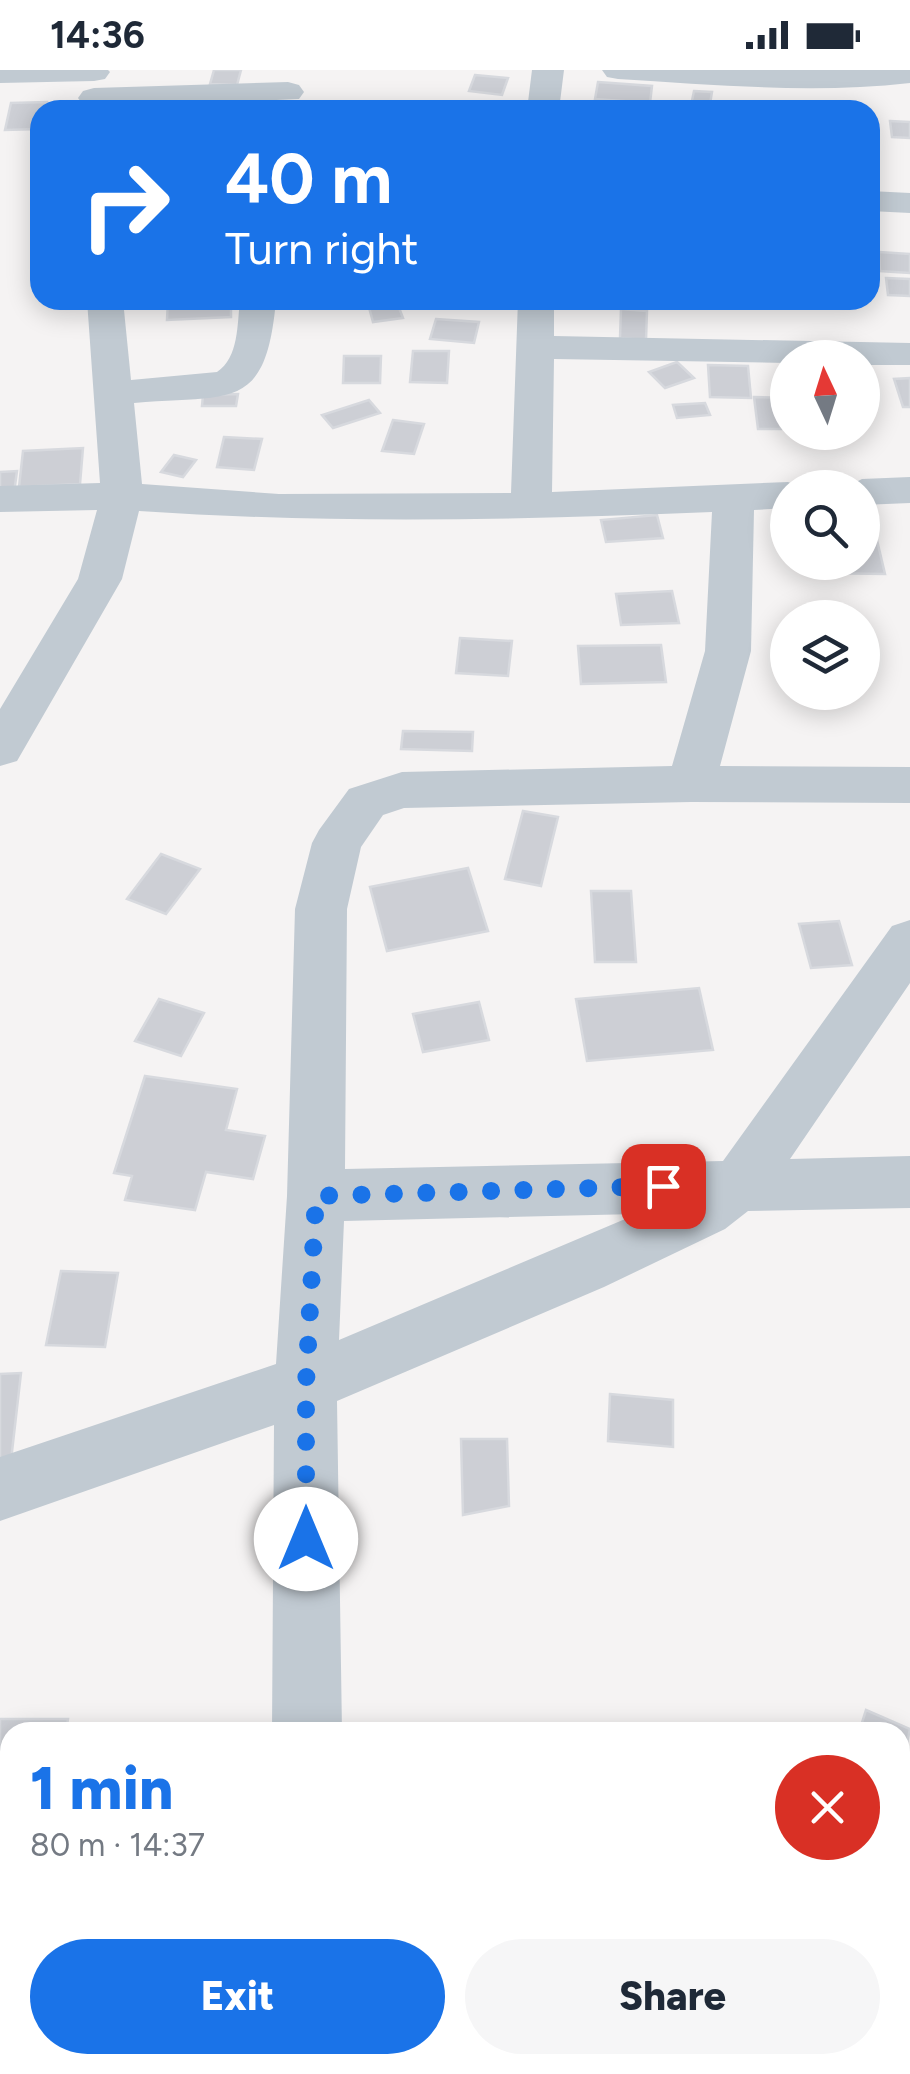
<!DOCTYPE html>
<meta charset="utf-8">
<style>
body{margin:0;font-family:Figtree,sans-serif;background:#f6f6f7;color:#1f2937;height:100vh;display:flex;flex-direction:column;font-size:38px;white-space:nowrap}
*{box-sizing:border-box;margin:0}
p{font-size:32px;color:#747a83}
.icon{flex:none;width:55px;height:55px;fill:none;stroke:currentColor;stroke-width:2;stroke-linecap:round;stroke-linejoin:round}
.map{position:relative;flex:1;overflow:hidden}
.drawer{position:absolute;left:0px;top:1652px;width:910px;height:352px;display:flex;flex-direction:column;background:#fff;border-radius:30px 30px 0 0;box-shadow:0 5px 25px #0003}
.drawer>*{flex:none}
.hud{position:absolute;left:30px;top:30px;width:850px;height:210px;border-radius:30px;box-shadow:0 5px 25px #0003;background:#1a73e8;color:#fff;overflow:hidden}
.needle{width:65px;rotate:356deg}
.buttons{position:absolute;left:770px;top:270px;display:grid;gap:20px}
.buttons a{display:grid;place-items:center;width:110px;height:110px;border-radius:50%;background:#fff;box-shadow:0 5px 25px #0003;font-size:50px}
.pin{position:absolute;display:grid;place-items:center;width:85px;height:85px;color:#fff;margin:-42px;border-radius:20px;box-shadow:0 5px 15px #0006}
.me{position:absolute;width:110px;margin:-55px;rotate:0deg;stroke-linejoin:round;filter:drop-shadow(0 0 8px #0008)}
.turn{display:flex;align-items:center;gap:35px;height:210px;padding:0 30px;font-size:45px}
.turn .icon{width:130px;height:130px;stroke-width:2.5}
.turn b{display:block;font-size:70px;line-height:85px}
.round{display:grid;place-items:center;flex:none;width:105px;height:105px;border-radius:52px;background:#f6f6f7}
.summary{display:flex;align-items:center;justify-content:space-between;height:170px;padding:0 30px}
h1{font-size:60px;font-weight:800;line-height:75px;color:#1a73e8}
.primary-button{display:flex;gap:20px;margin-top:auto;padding:20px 30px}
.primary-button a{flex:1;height:115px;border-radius:60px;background:#1a73e8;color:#fff;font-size:40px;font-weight:800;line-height:115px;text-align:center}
.primary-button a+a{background:#f6f6f7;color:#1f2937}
.status{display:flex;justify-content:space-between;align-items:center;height:70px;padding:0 50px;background:#fff;direction:ltr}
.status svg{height:28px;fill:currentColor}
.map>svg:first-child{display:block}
.building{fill:#cdcfd5;stroke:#d7d9de;stroke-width:2.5}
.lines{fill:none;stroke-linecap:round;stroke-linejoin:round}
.street{fill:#c1cad2;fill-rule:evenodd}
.route{stroke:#1a73e8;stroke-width:18;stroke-dasharray:0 32.4}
</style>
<div class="status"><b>14:36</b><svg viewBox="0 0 49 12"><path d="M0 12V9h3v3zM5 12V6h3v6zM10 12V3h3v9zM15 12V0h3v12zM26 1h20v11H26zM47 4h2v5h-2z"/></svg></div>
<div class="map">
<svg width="910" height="2004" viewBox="0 0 910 2004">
<rect width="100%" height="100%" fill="#f5f3f3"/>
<g class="building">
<polygon points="214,0 241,0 237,15 210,14"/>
<polygon points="475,5 508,8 502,25 469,21"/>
<polygon points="598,12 652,16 650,33 595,29"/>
<polygon points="694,21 712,22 709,40 690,40"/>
<polygon points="47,32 46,40 40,40 40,59 5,60 11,33"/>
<polygon points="890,51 910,52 910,68 892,67"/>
<polygon points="879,182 910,184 910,203 880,201"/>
<polygon points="886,208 910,209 910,226 888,225"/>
<polygon points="168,230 231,230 231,247 167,250"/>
<polygon points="367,230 396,230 403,248 373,252"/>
<polygon points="621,239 647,241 646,270 620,268"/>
<polygon points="436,249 479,252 474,273 430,269"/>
<polygon points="413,281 449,281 447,313 410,312"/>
<polygon points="344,286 381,286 380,313 343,313"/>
<polygon points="677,292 694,308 665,318 649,302"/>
<polygon points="708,295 748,296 751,328 710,327"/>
<polygon points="910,308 910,337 903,337 894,309"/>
<polygon points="238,324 236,336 202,336 203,325"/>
<polygon points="754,327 788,328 788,347 780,347 781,359 758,359"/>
<polygon points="369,330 380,343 333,358 322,345"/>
<polygon points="705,333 710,345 677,348 673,335"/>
<polygon points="393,350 424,354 414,384 382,381"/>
<polygon points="224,367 262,369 254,400 217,397"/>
<polygon points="83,378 80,414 19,417 23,381"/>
<polygon points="174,385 196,390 183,407 161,402"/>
<polygon points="17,401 14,423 0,424 0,402"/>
<polygon points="657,445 663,468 606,472 601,450"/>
<polygon points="862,466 876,466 885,504 816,503 814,492 862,492"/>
<polygon points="672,521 679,553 621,555 616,524"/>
<polygon points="460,568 512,571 508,606 456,603"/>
<polygon points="781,570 788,571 788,609 780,609"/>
<polygon points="661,575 666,612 581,614 578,576"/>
<polygon points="403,661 473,662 472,681 401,679"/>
<polygon points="523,741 558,747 541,816 505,809"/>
<polygon points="161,784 200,799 166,844 127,829"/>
<polygon points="468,798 488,861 387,881 370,817"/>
<polygon points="591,821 631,821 636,892 595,892"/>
<polygon points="839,851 852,895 811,898 799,854"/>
<polygon points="699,918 713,980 587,991 576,929"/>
<polygon points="159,929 204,943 181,986 135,971"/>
<polygon points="479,932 489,970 423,982 413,944"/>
<polygon points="145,1006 237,1019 226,1060 265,1066 253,1109 206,1102 195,1140 125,1130 132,1106 114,1103"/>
<polygon points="61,1201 118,1203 105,1277 46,1275"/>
<polygon points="21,1303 6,1434 0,1435 0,1304"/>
<polygon points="610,1324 673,1330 673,1377 608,1371"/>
<polygon points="461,1369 507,1369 509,1436 463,1445"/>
<polygon points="866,1640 910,1659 900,1706 900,1662 859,1662"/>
<polygon points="0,1649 68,1649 66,1662 10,1662 10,1764 0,1764"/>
<polygon points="900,1868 910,1871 910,1962 900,1959"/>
<polygon points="578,1995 647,1995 648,2004 578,2004"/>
</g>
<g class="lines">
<g class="street">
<polygon points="0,0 108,0 110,2 105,9 94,11 0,13"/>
<polygon points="532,0 564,0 559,40 527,40"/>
<path d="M 602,0 L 910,0 L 910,13 C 813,24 716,15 618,9 L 607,7 Z"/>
<polygon points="288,12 299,15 304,22 299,29 94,38 83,35 78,28 83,21 94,18"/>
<polygon points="870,121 910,123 910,143 870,141"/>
<path d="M 87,230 L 123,230 L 131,310 L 217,302 C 239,287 237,255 240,230 L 276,230 C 266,344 230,324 134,333 L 142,414 L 279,424 L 511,423 L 518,230 L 554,230 L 554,266 L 910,273 L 910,295 L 862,295 L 862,288 L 788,288 L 788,293 L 554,289 L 552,422 L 788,412 L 804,418 L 788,418 L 788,438 L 754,440 L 751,581 L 720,696 L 910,697 L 910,733 L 691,732 L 404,738 L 383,745 L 361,777 L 347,839 L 345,1099 L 723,1091 L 892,856 L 910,850 L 910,913 L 790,1089 L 910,1086 L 910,1138 L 748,1141 L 725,1159 L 604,1217 L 337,1331 L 342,1662 L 272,1662 L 274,1355 L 0,1451 L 0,1387 L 276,1294 L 287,1126 L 295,839 L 312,773 L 319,760 L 349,719 L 402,702 L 672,696 L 705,581 L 712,442 C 521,450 331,454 139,441 L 122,509 L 17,691 L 0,696 L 0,639 L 78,509 L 97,440 L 0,442 L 0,416 L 100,413 ZM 637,1144 L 339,1270 L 344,1151 Z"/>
<polygon points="910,407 910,433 862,435 862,418 844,418 862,409"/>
<rect x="269" y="1995" width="78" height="9"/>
</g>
</g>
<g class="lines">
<polyline class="route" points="306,1469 306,1314 316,1126 663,1116"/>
</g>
</svg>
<div class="buttons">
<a><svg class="needle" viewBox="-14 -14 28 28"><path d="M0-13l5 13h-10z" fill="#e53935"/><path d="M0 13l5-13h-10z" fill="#747a83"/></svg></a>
<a><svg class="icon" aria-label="search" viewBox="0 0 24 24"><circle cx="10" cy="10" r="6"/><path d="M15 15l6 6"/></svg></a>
<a><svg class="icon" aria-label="layers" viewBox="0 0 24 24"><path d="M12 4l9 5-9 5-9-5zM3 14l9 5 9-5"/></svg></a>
</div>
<div class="pin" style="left:663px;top:1116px;background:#d93025"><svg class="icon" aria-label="arrive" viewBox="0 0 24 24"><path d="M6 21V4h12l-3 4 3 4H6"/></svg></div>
<svg class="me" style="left:306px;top:1469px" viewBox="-20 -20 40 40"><circle r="19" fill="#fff"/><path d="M0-13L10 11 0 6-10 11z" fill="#1a73e8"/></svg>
<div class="hud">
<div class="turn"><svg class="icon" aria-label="right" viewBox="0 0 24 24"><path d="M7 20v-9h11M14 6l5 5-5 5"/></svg><div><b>40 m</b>Turn right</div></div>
</div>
<section class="drawer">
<div class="summary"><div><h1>1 min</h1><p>80 m · 14:37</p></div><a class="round" style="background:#d93025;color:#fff"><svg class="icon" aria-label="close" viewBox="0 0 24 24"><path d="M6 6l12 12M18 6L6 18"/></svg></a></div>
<div class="primary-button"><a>Exit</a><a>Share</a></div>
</section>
</div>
